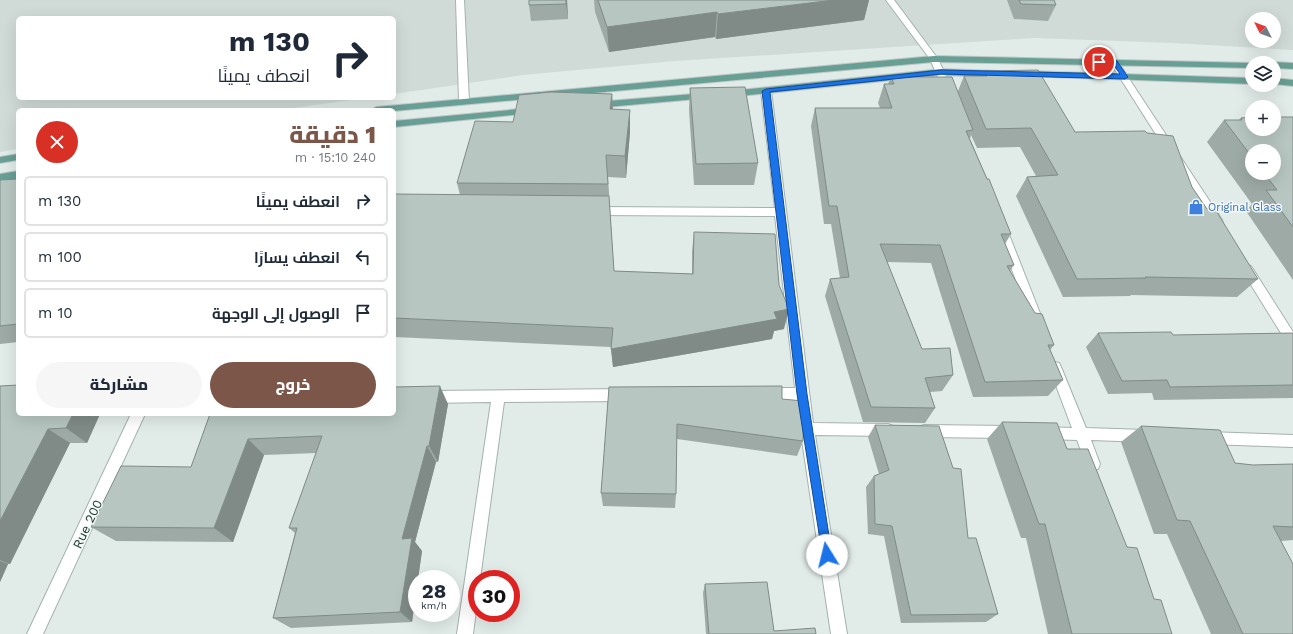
<!DOCTYPE html>
<html lang="ar">
<meta charset="utf-8">
<style>
body{margin:0;font-family:"Work Sans",Cairo,sans-serif;background:#f6f6f7;color:#1f2937;direction:rtl;height:100vh;display:flex;flex-direction:column;font-size:15px;white-space:nowrap}
*{box-sizing:border-box;margin:0}
p{font-size:13px;color:#747a83}
.icon{flex:none;width:22px;height:22px;fill:none;stroke:currentColor;stroke-width:2;stroke-linecap:round;stroke-linejoin:round}
.map{position:relative;flex:1;overflow:hidden;direction:ltr}
.details{position:absolute;left:16px;top:108px;width:380px;height:308px;display:flex;flex-direction:column;background:#fff;border-radius:6px;box-shadow:0 4px 16px #0002;direction:rtl}
.details>*{flex:none}
.hud{position:absolute;left:16px;top:16px;width:380px;height:84px;border-radius:6px;box-shadow:0 4px 16px #0002;direction:rtl;background:#fff;color:#1f2937;overflow:hidden}
.needle{width:26px;rotate:312deg}
.buttons{position:absolute;left:1245px;top:12px;display:grid;gap:8px}
.buttons a{display:grid;place-items:center;width:36px;height:36px;border-radius:50%;background:#fff;box-shadow:0 4px 16px #0002;font-size:20px}
.speed{position:absolute;left:408px;top:570px;display:flex;gap:8px;font-size:20px;font-weight:700;text-align:center}
.speed>*{display:grid;place-content:center;width:52px;height:52px;border-radius:50%;background:#fff;box-shadow:0 4px 16px #0002;line-height:1}
.speed small{font-size:10px;font-weight:400}
.speed .limit{border:6px solid #d22;background:#fff;color:#111}
.pin{position:absolute;display:grid;place-items:center;width:34px;height:34px;color:#fff;margin:-17px;border:2px solid #fff;border-radius:50%;box-shadow:0 1px 4px #0007}
.me{position:absolute;width:44px;margin:-22px;rotate:351deg;stroke-linejoin:round;filter:drop-shadow(0 0 3px #0008)}
.turn{display:flex;align-items:center;gap:14px;height:84px;padding:0 20px;font-size:18px}
.turn .icon{width:52px;height:52px;stroke-width:2.5}
.turn b{display:block;font-size:28px;line-height:34px}
.round{display:grid;place-items:center;flex:none;width:42px;height:42px;border-radius:21px;background:#f6f6f7}
.headline{display:flex;align-items:center;justify-content:space-between;height:68px;padding:0 20px}
h1{font-size:24px;font-weight:800;line-height:30px;color:#7b5649}
.cta{display:flex;gap:8px;margin-top:auto;padding:8px 20px}
.cta a{flex:1;height:46px;border-radius:24px;background:#7b5649;color:#fff;font-size:16px;font-weight:800;line-height:46px;text-align:center}
.cta a+a{background:#f6f6f7;color:#1f2937}
ul{padding:0;list-style:none}
li{display:flex;align-items:center;gap:12px;height:50px;margin:0 8px 6px;padding:0 12px;border:2px solid #e0e1e3;border-radius:6px}
li div{flex:1}
li b{display:block;font-size:15px}
li em{font-style:normal}
.map>svg:first-child{display:block}
.built{fill:#d0dbd7;fill-rule:evenodd}
.lines{fill:none;stroke-linecap:round;stroke-linejoin:round}
.minor-casing{stroke:#a4b3af;stroke-width:2}
.major-casing{stroke:#c1c8c7;stroke-width:2}
.minor{fill:#fff;fill-rule:evenodd}
.major{fill:#689f95;fill-rule:evenodd}
.wall{fill:#9daaa6;fill-rule:evenodd}
.shaded-wall{fill:#808b87}
.building{fill:#b7c6c1;stroke:#808b87}
.route{fill:#1a73e8;stroke:#114b97}
.labels{text-anchor:middle;stroke-width:3;stroke-linejoin:round;paint-order:stroke}
.shop-label{font-size:11px;fill:#366cbe;stroke:#f2f8f5;text-anchor:start}
.near-street-label{font-size:13px;fill:#223b37;stroke:#f2f8f5}
</style>
<div class="map">
<svg width="1293" height="634" viewBox="0 0 1293 634">
<rect width="100%" height="100%" fill="#e1ebe8"/>
<path class="built" d="M 0,0 L 1293,0 L 1293,50 L 1173,43 L 1034,38 L 675,61 L 523,75 L 394,94 L 394,18 L 18,18 L 18,98 L 365,98 L 280,110 L 18,110 L 18,149 L 0,152 ZM 1252,19 L 1274,19 L 1274,41 L 1252,41 Z"/>
<g class="lines">
<g class="minor-casing">
<g id="minor">
<polygon points="456,0 464,0 469,101 464,104 459,101"/>
<polygon points="886,0 894,0 938,59 953,91 951,93 945,93 930,59"/>
<polygon points="1114,59 1118,62 1222,220 1223,223 1222,226 1214,226 1110,62"/>
<polygon points="766,88 771,91 813,423 888,424 893,426 895,430 893,434 888,436 815,435 847,634 831,634 796,400 765,400 760,398 759,394 760,390 765,388 795,388 775,216 595,215 590,211 595,207 775,208 761,91"/>
<polygon points="1001,223 1006,227 1045,326 1043,329 1039,331 1035,329 1033,326 996,227"/>
<polygon points="1247,265 1251,266 1293,332 1293,347 1289,346 1243,272 1241,269 1243,266"/>
<polygon points="1055,362 1059,363 1061,367 1086,428 1146,430 1151,432 1153,436 1151,440 1146,442 1091,440 1100,464 1098,469 1093,470 1088,469 1077,440 1044,439 1039,437 1037,433 1039,429 1044,427 1072,428 1049,367 1051,363"/>
<polygon points="625,389 630,391 631,395 630,399 625,401 504,402 480,579 477,579 477,603 473,634 457,634 491,402 429,403 424,401 423,397 424,393 429,391"/>
<polygon points="131,414 145,414 43,634 27,634"/>
<polygon points="924,425 1010,426 1015,428 1017,432 1015,436 1010,438 924,437 919,435 917,431 919,427"/>
<polygon points="1208,432 1293,435 1293,447 1208,444 1203,442 1201,438 1203,434"/>
</g>
</g>
<g class="major-casing">
<g id="major">
<polygon points="934,56 1255,63 1252,63 1252,68 934,62 394,111 371,110 376,107"/>
<polygon points="1274,62 1293,63 1293,69 1274,68 1274,63 1271,63"/>
<polygon points="941,69 1000,71 1005,74 1000,77 941,75 730,97 725,94 730,91"/>
<polygon points="1025,71 1252,78 1252,84 1022,76 1020,74"/>
<polygon points="1274,78 1293,80 1293,86 1274,84"/>
<polygon points="705,93 708,94 708,98 596,108 591,105 596,102"/>
<polygon points="530,108 535,111 533,113 394,127 394,121"/>
<polygon points="18,154 18,160 0,163 0,157"/>
<polygon points="18,171 18,179 0,182 0,174"/>
</g>
</g>
<use href="#minor" class="minor"/>
<use href="#major" class="major"/>
</g>
<g class="wall">
<polygon points="529,0 567,0 568,19 531,21 529,5"/>
<polygon points="594,0 869,0 864,20 716,39 715,37 609,52 595,12"/>
<polygon points="1007,0 1054,0 1056,5 1048,21 1014,19"/>
<polygon points="985,71 1075,132 1147,133 1192,187 1207,209 1258,279 1237,297 1131,295 1130,296 1063,297 1016,196 1027,177 1036,176 1020,147 977,148 971,135 970,139 1011,234 1005,244 1014,265 1010,271 1054,345 1050,350 1063,380 1048,396 973,397 931,263 887,262 922,349 953,375 942,391 930,392 935,408 925,423 863,422 825,296 830,279 840,278 831,224 824,224 811,126 815,108 880,108 878,103 884,84 888,84 891,77 958,91 964,76 983,76"/>
<polygon points="690,88 758,163 754,185 694,185 689,110"/>
<polygon points="612,94 613,110 630,110 630,132 626,178 608,177 614,271 692,274 692,252 694,232 779,285 784,329 774,331 772,339 613,367 611,347 394,337 394,194 460,195 457,183"/>
<path d="M 1293,117 L 1293,280 L 1246,211 L 1252,204 L 1207,142 L 1224,120 L 1239,120 L 1241,118 ZM 1252,151 L 1274,173 L 1252,173 Z"/>
<polygon points="18,179 18,342 0,344 0,180"/>
<polygon points="1098,333 1173,335 1293,333 1293,398 1154,400 1152,393 1108,394 1086,347"/>
<polygon points="0,386 18,414 100,414 87,443 70,443 10,564 8,564 0,582"/>
<polygon points="609,387 782,399 803,441 797,456 677,439 676,494 675,508 603,506 601,493"/>
<polygon points="448,404 438,462 436,462 415,542 422,551 418,579 417,579 412,622 291,628 273,618 295,533 289,528 316,453 264,455 233,542 116,541 91,527 191,467 210,414"/>
<polygon points="1002,422 1067,449 1127,547 1172,634 1048,634 1026,538 1021,538 987,439"/>
<polygon points="875,425 968,538 998,614 986,622 901,623 884,536 868,534 866,487 874,476 879,474 868,437"/>
<polygon points="1141,426 1235,463 1253,465 1293,464 1293,540 1281,541 1293,634 1211,634 1167,534 1154,534 1121,442"/>
<polygon points="705,584 774,631 816,634 706,634 703,593"/>
</g>
<g class="shaded-wall">
<polygon points="566,0 567,0 568,19 566,4"/>
<polygon points="834,0 869,0 864,20 716,39 718,14"/>
<polygon points="717,12 715,37 609,52 607,27"/>
<polygon points="612,94 613,116 610,109"/>
<polygon points="630,110 630,132 626,178 625,156"/>
<polygon points="789,309 784,329 774,331 772,339 613,367 611,349"/>
<polygon points="440,386 448,404 438,462 429,446"/>
<polygon points="73,414 100,414 87,443 66,428"/>
<polygon points="48,429 70,443 10,564 0,560 0,521"/>
<polygon points="248,439 264,455 233,542 214,528"/>
<polygon points="427,446 436,462 415,542 422,551 418,579 417,579 417,587 412,622 400,612 402,539"/>
<polygon points="0,561 8,564 0,582"/>
</g>
<g class="building">
<polygon points="529,0 566,0 566,4 529,5"/>
<polygon points="598,0 834,0 718,14 717,12 607,27"/>
<polygon points="1019,0 1054,0 1056,5 1021,4"/>
<polygon points="1038,70 1075,132 1145,131 1147,133 1173,136 1192,187 1207,209 1215,209 1258,279 1145,277 1146,278 1077,279 1027,177 1058,175 1031,128 986,129 964,76 987,76 985,71"/>
<polygon points="891,77 952,77 973,130 966,131 987,179 989,179 1011,234 1001,234 1014,265 1007,266 1035,313 1042,314 1054,345 1048,345 1063,380 985,382 940,245 880,244 922,349 950,348 953,375 925,378 935,408 871,407 830,279 849,277 837,206 829,206 815,108 892,108 884,84 894,84"/>
<polygon points="745,87 758,163 696,164 690,88"/>
<polygon points="551,92 612,94 610,109 630,110 625,156 606,155 608,184 457,183 475,121 513,122 519,95"/>
<polygon points="1252,117 1252,129 1274,129 1274,117 1293,117 1293,227 1266,190 1277,190 1264,173 1274,173 1274,151 1252,151 1252,157 1224,120 1242,120 1241,118"/>
<polygon points="18,179 18,324 0,326 0,180"/>
<polygon points="394,194 609,196 614,271 693,274 694,232 775,234 779,285 789,309 774,312 777,319 611,349 613,328 394,318"/>
<polygon points="1171,332 1173,335 1293,333 1293,385 1170,387 1167,380 1122,381 1098,333"/>
<polygon points="18,385 18,414 73,414 66,428 48,429 0,521 0,386"/>
<polygon points="440,386 429,446 427,446 402,539 412,538 400,612 273,618 297,528 289,528 322,436 248,439 214,528 91,527 121,466 191,467 210,414 394,414 394,387"/>
<polygon points="782,386 782,399 803,401 804,412 803,441 677,424 676,494 601,493 609,387"/>
<polygon points="1002,422 1057,423 1067,449 1088,449 1127,547 1137,548 1154,599 1161,600 1172,634 1072,634 1045,524 1039,524"/>
<polygon points="875,425 939,426 953,468 961,469 968,538 976,538 998,614 911,615 892,526 875,524 874,476 889,470"/>
<polygon points="1141,426 1220,430 1235,463 1253,465 1293,464 1293,527 1273,526 1293,564 1293,634 1243,634 1190,521 1177,520"/>
<polygon points="767,582 774,631 815,628 816,634 709,634 705,584"/>
</g>
<polygon class="route" points="1099,60 1117,61 1128,77 1125,79 941,74 770,92 807,394 832,555 831,559 827,561 823,559 797,394 762,91 766,89 941,70 1120,74 1113,64 1097,63 1097,61"/>
<defs>
<g id="shop-bare" transform="scale(1.2)"><path d="M-5-2.5h2.3a2.7 3.5 0 0 1 5.4 0H5L5.5 6h-11ZM-1.5-2.5h3a1.5 2.3 0 0 0-3 0Z" fill="#3f7fe0" stroke="#f2f8f5" stroke-width="2.5" paint-order="stroke"/></g>
</defs>
<g fill-rule="evenodd">
<use href="#shop-bare" x="1196" y="207"/>
</g>
<g class="labels">
<g class="shop-label">
<text x="1208" y="211">Original Glass</text>
</g>
<g class="near-street-label">
<text transform="translate(87 524) rotate(-65)" y="5">Rue 200</text>
</g>
</g>
</svg>
<div class="buttons">
<a><svg class="needle" viewBox="-14 -14 28 28"><path d="M0-13l5 13h-10z" fill="#e53935"/><path d="M0 13l5-13h-10z" fill="#747a83"/></svg></a>
<a><svg class="icon" aria-label="layers" viewBox="0 0 24 24"><path d="M12 4l9 5-9 5-9-5zM3 14l9 5 9-5"/></svg></a>
<a>+</a>
<a>−</a>
</div>
<div class="speed"><div>28<small>km/h</small></div><div class="limit">30</div></div>
<div class="pin" style="left:1099px;top:62px;background:#d93025"><svg class="icon" aria-label="arrive" viewBox="0 0 24 24"><path d="M6 21V4h12l-3 4 3 4H6"/></svg></div>
<svg class="me" style="left:827px;top:555px" viewBox="-20 -20 40 40"><circle r="19" fill="#fff"/><path d="M0-13L10 11 0 6-10 11z" fill="#1a73e8"/></svg>
<div class="hud">
<div class="turn"><svg class="icon" aria-label="right" viewBox="0 0 24 24"><path d="M7 20v-9h11M14 6l5 5-5 5"/></svg><div><b>130 m</b>انعطف يمينًا</div></div>
</div>
<section class="details">
<div class="headline"><div><h1>1 دقيقة</h1><p>240 m · 15:10</p></div><a class="round" style="background:#d93025;color:#fff"><svg class="icon" aria-label="close" viewBox="0 0 24 24"><path d="M6 6l12 12M18 6L6 18"/></svg></a></div>
<ul>
<li><svg class="icon" aria-label="right" viewBox="0 0 24 24"><path d="M7 20v-9h11M14 6l5 5-5 5"/></svg><div><b>انعطف يمينًا</b></div><em>130 m</em></li>
<li><svg class="icon" aria-label="left" viewBox="0 0 24 24"><path d="M17 20v-9H6M10 6l-5 5 5 5"/></svg><div><b>انعطف يسارًا</b></div><em>100 m</em></li>
<li><svg class="icon" aria-label="arrive" viewBox="0 0 24 24"><path d="M6 21V4h12l-3 4 3 4H6"/></svg><div><b>الوصول إلى الوجهة</b></div><em>10 m</em></li>
</ul>
<div class="cta"><a>خروج</a><a>مشاركة</a></div>
</section>
</div>
